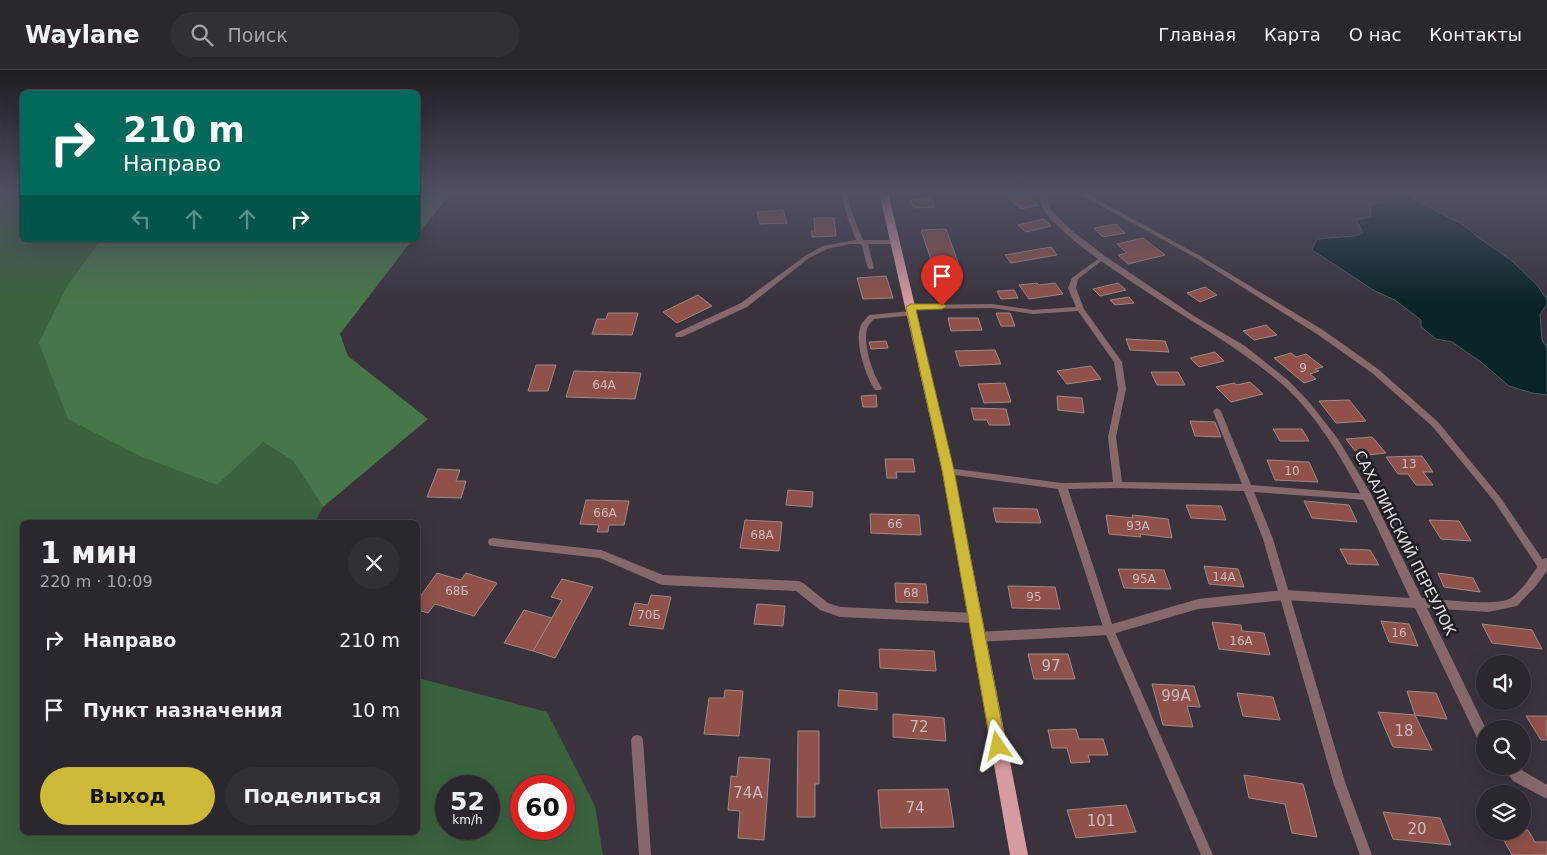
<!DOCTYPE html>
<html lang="ru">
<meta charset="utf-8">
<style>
body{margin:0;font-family:"DejaVu Sans",sans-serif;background:#342e36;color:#f1f3f6;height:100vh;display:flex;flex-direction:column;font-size:19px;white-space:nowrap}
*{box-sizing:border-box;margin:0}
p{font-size:16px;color:#a6a5aa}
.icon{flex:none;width:28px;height:28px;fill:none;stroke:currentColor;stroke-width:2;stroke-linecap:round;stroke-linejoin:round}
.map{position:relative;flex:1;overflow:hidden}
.sheet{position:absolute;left:20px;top:450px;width:400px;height:315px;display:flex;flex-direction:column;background:#2c262e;border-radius:8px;box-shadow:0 5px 20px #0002,0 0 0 1px #48434a}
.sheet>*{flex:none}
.hud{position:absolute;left:20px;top:20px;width:400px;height:152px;border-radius:8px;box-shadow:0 5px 20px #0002,0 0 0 1px #48434a;background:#00695c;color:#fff;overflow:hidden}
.controls{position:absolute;left:1476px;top:585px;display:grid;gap:10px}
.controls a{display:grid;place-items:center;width:55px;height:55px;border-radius:50%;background:#2c262e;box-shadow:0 5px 20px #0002,0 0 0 1px #48434a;font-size:25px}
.speed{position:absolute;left:435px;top:705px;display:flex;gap:10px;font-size:25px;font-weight:700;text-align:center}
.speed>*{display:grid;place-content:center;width:65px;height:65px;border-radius:50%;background:#2c262e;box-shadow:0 5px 20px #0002,0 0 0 1px #48434a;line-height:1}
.speed small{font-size:12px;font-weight:400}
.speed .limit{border:8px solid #d22;background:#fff;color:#111}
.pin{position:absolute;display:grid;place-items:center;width:42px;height:42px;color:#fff;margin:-51px -21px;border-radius:50% 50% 50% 0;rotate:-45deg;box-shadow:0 0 5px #0007}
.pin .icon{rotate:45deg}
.me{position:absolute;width:55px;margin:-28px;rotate:349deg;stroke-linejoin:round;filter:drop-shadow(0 0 4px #0008)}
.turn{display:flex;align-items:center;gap:18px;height:105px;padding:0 20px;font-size:22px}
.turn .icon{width:65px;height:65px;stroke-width:2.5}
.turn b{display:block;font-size:35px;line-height:42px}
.lanes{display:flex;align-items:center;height:48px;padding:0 20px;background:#0003;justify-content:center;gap:25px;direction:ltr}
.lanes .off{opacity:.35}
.round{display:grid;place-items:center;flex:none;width:52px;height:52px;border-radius:26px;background:#342e36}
.overview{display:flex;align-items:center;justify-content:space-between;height:85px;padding:0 20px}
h1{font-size:30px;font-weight:800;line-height:38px}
.action{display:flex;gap:10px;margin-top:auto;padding:10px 20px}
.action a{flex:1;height:58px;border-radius:30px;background:#ceb838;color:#111;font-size:20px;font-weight:800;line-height:58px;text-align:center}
.action a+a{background:#342e36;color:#f1f3f6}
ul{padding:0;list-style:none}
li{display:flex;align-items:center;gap:15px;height:70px;padding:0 20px}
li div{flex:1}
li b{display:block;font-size:19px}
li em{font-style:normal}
header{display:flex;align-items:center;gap:30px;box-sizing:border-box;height:70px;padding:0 25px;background:#2c262e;border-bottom:1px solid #48434a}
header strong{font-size:24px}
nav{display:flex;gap:28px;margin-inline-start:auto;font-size:18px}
.search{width:350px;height:45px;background:#342e36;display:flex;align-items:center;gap:12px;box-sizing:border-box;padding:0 18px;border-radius:28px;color:#a6a5aa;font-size:19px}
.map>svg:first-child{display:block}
.green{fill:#3a623d;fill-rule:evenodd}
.forest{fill:#47764a}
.water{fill:#092529;stroke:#4a5c61}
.building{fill:#8f514a;stroke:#9c8b88}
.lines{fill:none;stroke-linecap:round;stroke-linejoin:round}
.service{fill:#87696c;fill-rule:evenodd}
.minor{fill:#87696c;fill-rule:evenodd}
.primary{fill:#d69aa1;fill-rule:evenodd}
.route{fill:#ceb838;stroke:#867824}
.labels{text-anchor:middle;stroke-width:5;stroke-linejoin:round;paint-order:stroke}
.number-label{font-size:12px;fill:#ccbabe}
.street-label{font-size:15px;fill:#e1dde4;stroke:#1f1c21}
.near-number-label{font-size:15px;fill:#ccbabe}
</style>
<header>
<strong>Waylane</strong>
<div class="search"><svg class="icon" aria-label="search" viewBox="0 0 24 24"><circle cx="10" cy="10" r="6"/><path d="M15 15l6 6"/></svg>Поиск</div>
<nav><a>Главная</a><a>Карта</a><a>О нас</a><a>Контакты</a></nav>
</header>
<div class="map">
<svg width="1547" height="785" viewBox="0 0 1547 785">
<rect width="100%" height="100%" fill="#3a333e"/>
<path class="green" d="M 0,122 L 22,122 L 22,170 L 101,170 L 68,214 L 263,372 L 293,391 L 323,437 L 315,452 L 22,452 L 22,762 L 418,762 L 418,608 L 547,642 L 595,736 L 603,785 L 0,785 ZM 446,716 L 489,716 L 489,759 L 446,759 ZM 521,716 L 564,716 L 564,759 L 521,759 Z"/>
<g class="forest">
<polygon points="418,122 452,122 418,164"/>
<polygon points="101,170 412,170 340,264 348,286 428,349 323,437 293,391 263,372 217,415 142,387 68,349 39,273 68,214"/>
</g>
<polygon class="water" points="1409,122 1415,130 1462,154 1479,168 1511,190 1538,216 1547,230 1547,234 1540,244 1542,270 1547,278 1547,325 1532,323 1509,316 1481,292 1452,272 1436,269 1421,257 1421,250 1395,230 1375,221 1312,180 1317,169 1354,166 1363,163 1356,150 1371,147 1370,134 1384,132 1384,123"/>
<g class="building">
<polygon points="1025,124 1038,135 1021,139 1008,128"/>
<polygon points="931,128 935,137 914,138 910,130"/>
<polygon points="783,140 787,153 760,154 757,142"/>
<polygon points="814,148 834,148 836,166 812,167 811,161 815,161"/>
<polygon points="1044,149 1051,156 1026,162 1018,155"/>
<polygon points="1116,154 1125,163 1103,167 1094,158"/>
<polygon points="946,159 959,195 933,196 921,160"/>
<polygon points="1143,168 1165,185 1128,194 1118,185 1127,183 1117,174"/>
<polygon points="1051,177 1057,185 1011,193 1005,185"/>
<polygon points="886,206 893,228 863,229 857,208"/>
<polygon points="1037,213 1039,215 1055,213 1063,224 1029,229 1019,215"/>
<polygon points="1118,213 1126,220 1100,226 1093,219"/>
<polygon points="1205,217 1217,225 1200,232 1187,223"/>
<polygon points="1014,220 1018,228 1001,229 997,221"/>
<polygon points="698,225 712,236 677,253 663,242"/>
<polygon points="1129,227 1134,233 1115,235 1110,230"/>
<polygon points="608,243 638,243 632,265 592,264 597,249 606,249"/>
<polygon points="996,243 1010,243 1015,256 1001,256"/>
<polygon points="948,248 978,248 982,260 951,261"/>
<polygon points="1266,255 1277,265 1254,270 1243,261"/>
<polygon points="1126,269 1165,271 1169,282 1130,280"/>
<polygon points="886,271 888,278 871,279 869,272"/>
<polygon points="995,280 1001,294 960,296 955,281"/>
<polygon points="1215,282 1224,291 1199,297 1190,288"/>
<polygon points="1291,283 1296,287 1306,284 1323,297 1315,299 1319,301 1310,304 1316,309 1304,313 1274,288"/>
<polygon points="536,295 556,295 548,321 528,321"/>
<polygon points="1091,296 1101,309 1067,314 1057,301"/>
<polygon points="574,301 641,303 635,329 566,327"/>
<polygon points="1151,302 1178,302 1185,315 1157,315"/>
<polygon points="1250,312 1263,324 1231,332 1216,317 1234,313 1237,315"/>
<polygon points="1005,313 1011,332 984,333 978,314"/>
<polygon points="876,325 877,337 863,337 861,326"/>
<polygon points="1057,326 1082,328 1084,343 1058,340"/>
<polygon points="1349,330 1366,351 1336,353 1319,331"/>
<polygon points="971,338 1006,339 1010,355 989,355 987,350 974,350"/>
<polygon points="1190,351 1215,352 1221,367 1195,366"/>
<polygon points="1273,359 1302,359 1309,371 1280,371"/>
<polygon points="1372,367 1386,383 1359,386 1346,369"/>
<polygon points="1422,386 1433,402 1423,402 1433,415 1416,415 1408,404 1398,404 1386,387"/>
<polygon points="885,389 913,389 915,402 896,402 897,408 887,408"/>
<polygon points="1267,390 1309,392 1318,412 1275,410"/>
<polygon points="438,399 460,400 456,411 466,411 461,428 427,427"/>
<polygon points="788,420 813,422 812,437 786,435"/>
<polygon points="586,430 629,431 624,455 609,455 608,462 597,462 599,455 580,454"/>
<polygon points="1304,431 1349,435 1357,452 1312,448"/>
<polygon points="1186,435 1221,436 1226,450 1191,448"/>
<polygon points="993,438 1037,439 1041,453 996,452"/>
<polygon points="870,444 919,445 921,465 871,463"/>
<polygon points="1106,445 1133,448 1132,445 1168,449 1172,468 1140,464 1141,467 1109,464"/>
<polygon points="745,450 782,452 779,481 740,478"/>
<polygon points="1429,450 1459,451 1471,471 1441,469"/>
<polygon points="1340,479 1370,480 1379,495 1348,494"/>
<polygon points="1204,496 1238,499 1244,517 1209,514"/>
<polygon points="1118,499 1164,500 1171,519 1124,518"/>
<polygon points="437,503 461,510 466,503 497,513 474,546 435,534 428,543 418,540 418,530"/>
<polygon points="1438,503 1473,508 1480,522 1444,517"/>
<polygon points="562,509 593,517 555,588 533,581 562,530 551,527"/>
<polygon points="895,513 926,514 928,533 896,532"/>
<polygon points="1008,516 1055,517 1060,539 1012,538"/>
<polygon points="651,525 671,527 663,559 629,555 635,533 648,535"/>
<polygon points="757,534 785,536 783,556 754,554"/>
<polygon points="524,540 552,548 533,581 504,573"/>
<polygon points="1381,551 1409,554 1418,576 1389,572"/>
<polygon points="1212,552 1241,555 1242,561 1264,563 1270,585 1219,579"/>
<polygon points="1482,554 1532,560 1542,579 1492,573"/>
<polygon points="879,579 934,581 936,601 880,598"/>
<polygon points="1028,584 1068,584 1075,609 1034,609"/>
<polygon points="1152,614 1194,616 1200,637 1187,636 1193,657 1163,655"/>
<polygon points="725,620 743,621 739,666 704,664 709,628 724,628"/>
<polygon points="839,620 877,623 877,640 838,636"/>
<polygon points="1407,621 1436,623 1447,649 1415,645"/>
<polygon points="1237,623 1273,627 1280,650 1243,646"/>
<polygon points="1378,642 1415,645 1432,680 1393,677"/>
<polygon points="893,644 944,648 946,671 893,667"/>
<polygon points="1526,646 1547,646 1547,670 1541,670"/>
<polygon points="1076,659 1079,669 1103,669 1108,685 1088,685 1090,692 1071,693 1067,678 1052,678 1048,660"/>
<polygon points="798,661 819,661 819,714 815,714 815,747 797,747"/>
<polygon points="739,687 770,689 764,770 738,768 740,741 728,740 731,706 737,707"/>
<polygon points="1244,705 1303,714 1317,767 1292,763 1285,734 1249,728"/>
<polygon points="948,719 954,757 881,758 878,720"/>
<polygon points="1126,735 1136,762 1076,768 1067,740"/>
<polygon points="1383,742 1440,748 1451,775 1393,769"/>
<polygon points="1522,760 1528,760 1535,772 1547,772 1547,785 1512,785 1499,761"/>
</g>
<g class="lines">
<g class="service">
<polygon points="841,122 847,122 851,140 863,170 895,170 898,172 895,174 868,174 874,198 873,199 869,199 868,198 861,174 851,174 827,179 809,188 747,237 682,267 676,267 675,265 676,263 741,233 805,186 823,176 856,170 845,140"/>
<polygon points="1076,122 1084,122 1202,187 1323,260 1378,299 1438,352 1500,427 1545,493 1547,496 1545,499 1542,500 1539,499 1494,431 1432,356 1372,303 1317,264 1198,189"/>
<polygon points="1102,186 1104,187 1104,189 1078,209 1076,218 1084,239 1122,292 1126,319 1116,367 1122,412 1242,414 1213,341 1217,338 1221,341 1251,415 1367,424 1370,425 1372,427 1370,429 1367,430 1254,422 1273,469 1346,715 1372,785 1360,785 1334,715 1263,469 1244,421 1115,418 1068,419 1114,560 1213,785 1201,785 1104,560 1058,419 948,404 944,401 948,398 1062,413 1113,412 1108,367 1118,319 1114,292 1078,241 1033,244 992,238 911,239 907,237 911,235 992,234 1033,240 1076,237 1068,218 1072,208"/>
<path d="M 912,241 L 916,243 L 915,245 L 874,249 C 871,252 868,255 867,259 C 863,275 873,305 882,318 L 881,320 L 875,320 C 866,307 855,274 860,258 C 861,253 866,249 869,245 Z"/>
<polygon points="637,665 641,666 643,670 651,785 639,785 631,670 633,666"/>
</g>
<g class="minor">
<path d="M 1039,122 L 1046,122 L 1049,138 L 1071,160 L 1105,186 L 1194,246 L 1245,276 L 1289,311 L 1310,333 L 1338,369 L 1371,424 L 1422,528 C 1440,529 1498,537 1511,528 C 1524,519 1534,501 1543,489 L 1547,488 L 1547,501 L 1535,517 L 1517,536 L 1488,542 L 1427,538 L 1486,659 L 1485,676 L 1480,674 L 1415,538 L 1285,530 L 1198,539 L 1109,565 L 977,572 L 973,571 L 971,567 L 973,563 L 977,562 L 1109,555 L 1198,529 L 1285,520 L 1410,528 C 1376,457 1341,367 1282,314 C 1240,278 1190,251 1144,220 C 1113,199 1080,179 1054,152 C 1051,148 1046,145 1044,141 C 1040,136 1040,128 1039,122 Z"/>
<polygon points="493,468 601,480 663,505 799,511 803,513 828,533 840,537 975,543 979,544 981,548 979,552 975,553 840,547 820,540 796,521 662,515 600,488 493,476 489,475 488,472 489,469"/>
<polygon points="1502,696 1518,696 1523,701 1547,715 1547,729 1513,711"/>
</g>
<polygon class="primary" points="879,122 888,122 954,401 1028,785 1010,785 942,401"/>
</g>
<linearGradient id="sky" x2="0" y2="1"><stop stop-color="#201c22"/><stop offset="0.53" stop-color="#4f5063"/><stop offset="1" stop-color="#4f5063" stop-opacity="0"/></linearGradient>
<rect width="1547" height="232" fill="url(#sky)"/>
<polygon class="route" points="911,234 942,234 947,236 942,239 916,240 954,400 1006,676 1003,681 998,683 993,681 991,676 942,400 906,237"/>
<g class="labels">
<g class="number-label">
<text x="1303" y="302">9</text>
<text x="604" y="319">64А</text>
<text x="1409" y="398">13</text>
<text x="1292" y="405">10</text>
<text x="605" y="447">66А</text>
<text x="895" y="458">66</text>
<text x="1138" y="460">93А</text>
<text x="762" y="469">68А</text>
<text x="1224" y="511">14А</text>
<text x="1144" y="513">95А</text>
<text x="457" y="525">68Б</text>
<text x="911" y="527">68</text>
<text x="1034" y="531">95</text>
<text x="649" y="549">70Б</text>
<text x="1399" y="567">16</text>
<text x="1241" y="575">16А</text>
</g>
<g class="street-label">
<text transform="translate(1405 473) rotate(63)" y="5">САХАЛИНСКИЙ ПЕРЕУЛОК</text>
</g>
<g class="near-number-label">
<text x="1051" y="601">97</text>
<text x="1176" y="631">99А</text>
<text x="919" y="662">72</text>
<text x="1404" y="666">18</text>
<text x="748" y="728">74А</text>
<text x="915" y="743">74</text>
<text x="1101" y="756">101</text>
<text x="1417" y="764">20</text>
</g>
</g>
</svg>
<div class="controls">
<a><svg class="icon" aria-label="sound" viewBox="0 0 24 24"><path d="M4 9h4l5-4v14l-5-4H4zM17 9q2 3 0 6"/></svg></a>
<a><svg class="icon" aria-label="search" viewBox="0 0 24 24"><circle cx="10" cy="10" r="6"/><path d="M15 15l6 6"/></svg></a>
<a><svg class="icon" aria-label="layers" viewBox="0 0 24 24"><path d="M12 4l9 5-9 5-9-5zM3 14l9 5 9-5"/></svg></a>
</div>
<div class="speed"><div>52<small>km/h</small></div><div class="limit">60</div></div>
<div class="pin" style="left:942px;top:236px;background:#d93025"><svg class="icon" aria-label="arrive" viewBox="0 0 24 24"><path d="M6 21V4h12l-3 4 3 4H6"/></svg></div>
<svg class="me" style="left:998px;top:676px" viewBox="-20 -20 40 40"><path d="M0-17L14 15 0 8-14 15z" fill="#ceb838" stroke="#fff" stroke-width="4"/></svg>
<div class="hud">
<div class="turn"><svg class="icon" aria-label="right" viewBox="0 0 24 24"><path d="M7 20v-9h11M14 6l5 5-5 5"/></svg><div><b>210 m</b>Направо</div></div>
<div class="lanes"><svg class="icon off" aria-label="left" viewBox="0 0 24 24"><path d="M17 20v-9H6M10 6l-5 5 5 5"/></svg><svg class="icon off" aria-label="ahead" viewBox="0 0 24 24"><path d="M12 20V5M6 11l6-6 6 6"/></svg><svg class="icon off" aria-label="ahead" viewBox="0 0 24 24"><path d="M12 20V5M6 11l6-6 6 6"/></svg><svg class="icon" aria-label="right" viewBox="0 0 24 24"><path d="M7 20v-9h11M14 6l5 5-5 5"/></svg></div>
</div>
<section class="sheet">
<div class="overview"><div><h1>1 мин</h1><p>220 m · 10:09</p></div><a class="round"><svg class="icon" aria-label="close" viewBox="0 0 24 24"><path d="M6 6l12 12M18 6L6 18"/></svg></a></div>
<ul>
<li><svg class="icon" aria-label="right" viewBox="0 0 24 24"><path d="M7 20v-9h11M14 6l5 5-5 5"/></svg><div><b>Направо</b></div><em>210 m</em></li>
<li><svg class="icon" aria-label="arrive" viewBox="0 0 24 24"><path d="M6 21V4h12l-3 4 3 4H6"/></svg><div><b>Пункт назначения</b></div><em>10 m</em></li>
</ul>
<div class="action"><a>Выход</a><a>Поделиться</a></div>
</section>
</div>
